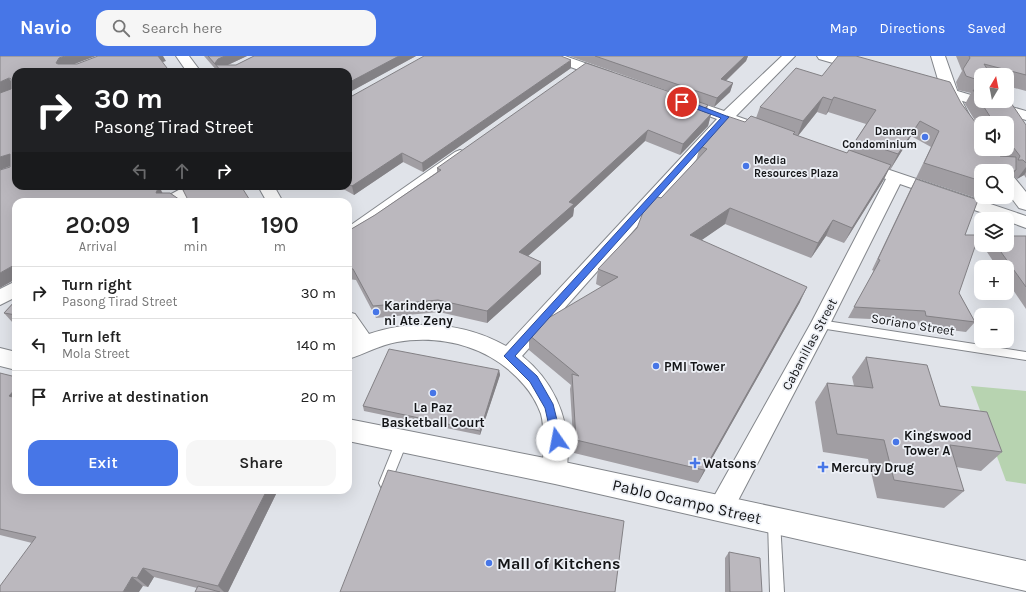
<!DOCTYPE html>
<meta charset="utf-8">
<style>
body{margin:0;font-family:Karla,sans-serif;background:#f6f6f6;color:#222;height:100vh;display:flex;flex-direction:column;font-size:15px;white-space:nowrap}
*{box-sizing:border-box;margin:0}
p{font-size:13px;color:#767676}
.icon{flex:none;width:22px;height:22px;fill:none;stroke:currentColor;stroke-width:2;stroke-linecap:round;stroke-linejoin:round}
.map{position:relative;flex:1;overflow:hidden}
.drawer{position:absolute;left:12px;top:142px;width:340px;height:296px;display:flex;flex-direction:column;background:#fff;border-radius:12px;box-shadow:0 4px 16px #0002}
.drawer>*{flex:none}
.banner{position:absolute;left:12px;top:12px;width:340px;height:122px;border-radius:12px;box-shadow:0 4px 16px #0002;background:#202124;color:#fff;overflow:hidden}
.needle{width:26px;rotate:10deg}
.fabs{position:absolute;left:974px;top:12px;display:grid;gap:8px}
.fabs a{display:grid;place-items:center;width:40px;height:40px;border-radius:8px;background:#fff;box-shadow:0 4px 16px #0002;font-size:20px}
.pin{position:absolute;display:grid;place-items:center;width:34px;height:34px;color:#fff;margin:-17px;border:2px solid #fff;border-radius:50%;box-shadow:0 1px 4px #0007}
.me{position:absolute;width:44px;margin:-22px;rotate:348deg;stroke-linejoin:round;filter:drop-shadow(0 0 3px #0008)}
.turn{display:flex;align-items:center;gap:14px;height:84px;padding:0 16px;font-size:18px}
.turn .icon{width:52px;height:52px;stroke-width:2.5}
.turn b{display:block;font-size:28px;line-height:34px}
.lanes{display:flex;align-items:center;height:38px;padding:0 16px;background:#0003;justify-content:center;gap:20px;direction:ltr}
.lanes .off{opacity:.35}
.eta{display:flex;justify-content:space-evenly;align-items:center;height:68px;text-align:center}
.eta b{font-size:24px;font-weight:600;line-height:28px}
.primary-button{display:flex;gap:8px;margin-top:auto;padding:8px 16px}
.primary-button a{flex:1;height:46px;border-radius:12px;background:#4776e7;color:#fff;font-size:16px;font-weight:600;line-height:46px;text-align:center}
.primary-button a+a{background:#f6f6f6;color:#222}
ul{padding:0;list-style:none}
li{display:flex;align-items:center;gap:12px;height:52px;padding:0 16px;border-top:1px solid #e0e0e0}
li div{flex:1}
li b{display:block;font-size:15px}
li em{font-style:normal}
header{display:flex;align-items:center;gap:24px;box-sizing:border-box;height:56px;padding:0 20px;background:#4776e7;color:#fff}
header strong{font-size:19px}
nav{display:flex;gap:22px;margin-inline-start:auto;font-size:14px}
.search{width:280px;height:36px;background:#f6f6f6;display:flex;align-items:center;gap:10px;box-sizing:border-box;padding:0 14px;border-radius:12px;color:#767676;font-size:15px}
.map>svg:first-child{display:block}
.green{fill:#b7d3b0}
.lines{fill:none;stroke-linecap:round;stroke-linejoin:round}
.service-casing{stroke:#83868b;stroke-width:2}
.minor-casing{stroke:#83868b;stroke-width:2}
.tertiary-casing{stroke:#83868b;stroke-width:2}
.secondary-casing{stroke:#83868b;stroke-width:2}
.service{fill:#fff;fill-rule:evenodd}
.minor{fill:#fff;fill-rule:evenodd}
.tertiary{fill:#fff;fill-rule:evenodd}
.secondary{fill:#fff;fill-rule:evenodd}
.wall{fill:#a19ea3;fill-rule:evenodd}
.shaded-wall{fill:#838185}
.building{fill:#bbb8be;stroke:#838185}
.route{fill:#4776e7;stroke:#2e4d96}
.poi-dot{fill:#4776e7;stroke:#edf0f6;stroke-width:1.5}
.labels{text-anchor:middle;stroke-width:3.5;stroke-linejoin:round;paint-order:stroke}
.far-poi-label{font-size:11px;font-weight:bold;fill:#141517;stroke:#edf0f6;text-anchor:end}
.poi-label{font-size:13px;font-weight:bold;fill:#141517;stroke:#edf0f6;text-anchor:start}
.street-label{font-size:13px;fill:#141517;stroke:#edf0f6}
.near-street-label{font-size:16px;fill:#141517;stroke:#edf0f6}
.near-poi-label{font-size:16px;font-weight:bold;fill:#141517;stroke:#edf0f6;text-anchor:start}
</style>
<header>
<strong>Navio</strong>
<div class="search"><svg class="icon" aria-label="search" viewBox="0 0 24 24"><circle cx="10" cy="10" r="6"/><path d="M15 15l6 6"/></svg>Search here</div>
<nav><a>Map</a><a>Directions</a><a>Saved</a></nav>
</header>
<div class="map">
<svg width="1026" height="536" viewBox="0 0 1026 536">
<rect width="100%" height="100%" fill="#e0e3e9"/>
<polygon class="green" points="971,330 1026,335 1026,428 1006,425"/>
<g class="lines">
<g class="service-casing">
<g id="service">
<polygon points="820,264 1026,296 1026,304 820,272 816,271 815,268 816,265"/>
<polygon points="402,379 406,380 408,384 389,431 385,433 381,431 379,427 398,380"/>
<polygon points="774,459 778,461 780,465 784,536 770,536 768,465 770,461"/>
</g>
</g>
<g class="minor-casing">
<g id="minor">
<polygon points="176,0 189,0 201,16 187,16"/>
<polygon points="547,0 565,0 613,17 615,20 613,23 603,23 549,3"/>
<path d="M 782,0 L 795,0 L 736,60 L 756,67 L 758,70 L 756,73 L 751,74 L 729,67 L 522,300 C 552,324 568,358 568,397 C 567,406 568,415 563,424 L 555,427 L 547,424 C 539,407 547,379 541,358 C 537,347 531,337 524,329 C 493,292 444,278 397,286 C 379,289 365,298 348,303 L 348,286 L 351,284 L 348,279 L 348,256 L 355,258 L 369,278 C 414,263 463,266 506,290 L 717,63 L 676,48 L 674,45 L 676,42 L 681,41 L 686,42 L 724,55 Z"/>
<polygon points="817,0 837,0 866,8 868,11 866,14 861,15 819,3"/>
<polygon points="934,28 981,42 981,45 991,45 1026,55 1026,64 929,35 927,32 929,29"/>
<polygon points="460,94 465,96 468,99 465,102 354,183 348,185 348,171 455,96"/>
<polygon points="860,104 1026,160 1026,172 1007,165 1007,163 1000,163 900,128 830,268 730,460 721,464 712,460 708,452 712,444 811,267 886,123 854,112 852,109 854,106"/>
<polygon points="186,130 206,130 204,134 182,146 162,146 164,142"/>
<polygon points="258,130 274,130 283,146 267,146"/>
<polygon points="16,225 16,241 0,249 0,233"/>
</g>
</g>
<g class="tertiary-casing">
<g id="tertiary">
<polygon points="931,0 945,0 958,37 970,61 981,77 981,93 985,93 975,93 954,61 942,37"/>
<polygon points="1007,119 1013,120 1026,136 1026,154 1019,152 1007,136"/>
</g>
</g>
<g class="secondary-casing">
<g id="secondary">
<polygon points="0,292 16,296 16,314 0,310"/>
<polygon points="348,363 555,404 1026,505 1026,535 555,428 348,385"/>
</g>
</g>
<use href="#service" class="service"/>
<use href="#minor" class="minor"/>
<use href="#tertiary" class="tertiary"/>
<use href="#secondary" class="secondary"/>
</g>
<g class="wall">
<polygon points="204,0 247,0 228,9 236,9 254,0 416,0 348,37 348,16 218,16"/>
<polygon points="569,0 748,0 746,5 726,25 733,27 730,36 714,51"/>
<path d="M 956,0 L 1026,0 L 1026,35 L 1007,30 L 1007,19 L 981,19 L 981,45 L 1026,69 L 1026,122 L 1024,119 L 1017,123 L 1013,119 L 1007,127 L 1007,115 L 981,115 L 981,140 L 976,142 L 916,122 L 931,91 L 911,80 L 890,114 L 889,113 L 883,125 L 844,187 L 826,180 L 811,202 L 725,168 L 701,184 L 800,246 L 698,427 L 574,397 L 570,333 L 571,329 L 529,294 L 529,279 L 602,231 L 596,228 L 598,213 L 637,172 L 661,142 L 696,105 L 700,90 L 745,66 L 756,62 L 760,51 L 822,20 L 961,47 L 980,73 L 965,48 L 971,37 L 958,34 L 956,26 L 962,15 ZM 817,56 L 826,59 L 828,56 L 866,68 L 856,84 L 850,95 L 847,97 L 798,80 ZM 981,67 L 1007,67 L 1007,93 L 981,93 Z"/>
<polygon points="571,12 423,116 403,106 354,139 338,130 348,130 348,41"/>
<polygon points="706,57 711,58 708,70 680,99 645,85 574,152 573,160 528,200 541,218 487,267 439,256 376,262 356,224 348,223 348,175 375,159 437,116 437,112"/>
<polygon points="916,123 965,179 959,237 975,266 966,276 919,270 917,265 848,262 874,215 872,214 910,134"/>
<polygon points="1026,180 1026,253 1007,225 1007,211 997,211 983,190 983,189 1007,189"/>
<polygon points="16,244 16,267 13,267 4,257"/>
<polygon points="866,301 940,350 1002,396 981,415 956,411 964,435 944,452 877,442 868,403 823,396 815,346 827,327 854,330 852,321"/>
<polygon points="499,314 500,319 480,379 364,355 363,350"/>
<polygon points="0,317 16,434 278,434 228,536 195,536 197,532 154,521 148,531 143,530 32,487 0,479"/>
<polygon points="729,496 762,536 725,536 725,502"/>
</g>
<g class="shaded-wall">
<polygon points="65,0 96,0 64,12 62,16 56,7 59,2"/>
<polygon points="157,0 163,0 166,5 160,7"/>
<polygon points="225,0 247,0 221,12 215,7 218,3"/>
<polygon points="399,0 416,0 348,37 348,27"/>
<polygon points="745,0 748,0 746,5 718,32 721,23"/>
<polygon points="571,4 571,12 423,116 422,107"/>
<polygon points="9,22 15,32 0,38 0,26"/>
<polygon points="733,27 730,36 714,51 717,42"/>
<polygon points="823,41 817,56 797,81 803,65"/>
<polygon points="834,41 828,56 826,59 832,44"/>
<polygon points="708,49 705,61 702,55"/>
<polygon points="711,58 708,70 680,99 683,88"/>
<polygon points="920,65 911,80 890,114 898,98"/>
<polygon points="648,74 645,85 574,152 573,160 519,208 519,196 569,146"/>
<polygon points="402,97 403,106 354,139 352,130"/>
<polygon points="10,98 16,108 0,114 0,101"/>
<polygon points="891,109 883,125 844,187 852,172"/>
<polygon points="1026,111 1026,116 1024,119 1017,123"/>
<polygon points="1016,114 1007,127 1007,119"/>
<polygon points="159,130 164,140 156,137"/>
<polygon points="981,134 981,140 976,142"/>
<polygon points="730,152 725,168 686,195 690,179"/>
<polygon points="833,164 826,180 811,202 818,187"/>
<polygon points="541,206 541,218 487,267 487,255"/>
<polygon points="16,208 16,223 0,232 0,217"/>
<polygon points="807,231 800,246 698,427 704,414"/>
<polygon points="499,314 500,319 480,379 480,375"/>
<polygon points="16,332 16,347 9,340"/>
<polygon points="267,434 278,434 228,536 224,536 218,530"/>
<polygon points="143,512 154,521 148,531 137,522"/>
<polygon points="132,521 143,530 139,536 123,536"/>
</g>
<g class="building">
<polygon points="0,0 65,0 59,2 56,7 58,8 77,8 98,0 158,0 170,16 16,16 16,130 159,130 156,137 170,137 183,146 16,146 16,208 0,217 0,114 10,111 10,98 0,101 0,37 11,33 11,23 9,22 0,26"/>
<polygon points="208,0 225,0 218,3 215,7 217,9 236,9 254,0 399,0 348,27 348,16 222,16"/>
<polygon points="424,0 561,0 571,4 422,107 402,97 352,130 348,128 348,41 352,40"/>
<polygon points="595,0 745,0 721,23 733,27 717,42"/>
<polygon points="838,0 856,0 950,26 961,47 981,74 981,93 995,93 1000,100 1016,101 1016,114 1007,119 1007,115 981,115 981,125 924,107 939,75 920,65 898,98 856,84 876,54 834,41 832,44 823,41 803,65 760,51 796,12 822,20"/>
<polygon points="969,0 1026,0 1026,19 984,8 991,19 981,19 981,25 966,20 963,13 970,2"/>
<polygon points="586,7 708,49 702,55 711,58 683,88 648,74 569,146 574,148 519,196 541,206 487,255 438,244 373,250 353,213 348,212 348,175 375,159 441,114 437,112"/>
<polygon points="973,34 981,36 981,45 1007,45 1007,44 1009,44 1026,69 1026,107 1023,104 1018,104 1020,100 1007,83 1007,67 991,67 991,62"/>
<polygon points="727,60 745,66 751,60 795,76 793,78 847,97 849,94 891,109 852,172 833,164 818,187 730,152 690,179 807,231 704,414 576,384 572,318 579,320 529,279 540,267 618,221 598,213 637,172 645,151 655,140 661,142 707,93 700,90"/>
<polygon points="916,123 978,144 965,179 979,179 959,237 975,266 926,260 925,255 854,251 880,204 878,203"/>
<polygon points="191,130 241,130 251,146 189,146 183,134"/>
<polygon points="1007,180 1026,180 1026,231 996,189 1007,189"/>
<polygon points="16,244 16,259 4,257"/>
<polygon points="389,293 499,314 480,375 363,350"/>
<polygon points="866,301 927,309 940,350 987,356 1002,396 950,389 964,435 894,424 884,384 837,378 827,327 873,332"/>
<polygon points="0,317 16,321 16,332 9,340 16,342 16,434 267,434 218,530 143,512 137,522 132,521 123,536 0,536 0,530 36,481 0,473"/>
<polygon points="388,414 624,465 615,536 340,536"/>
<polygon points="729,496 760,502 762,536 730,536"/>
<polygon points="198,530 220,536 195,536"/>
</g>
<polygon class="route" points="680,44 685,44 729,61 515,300 537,320 553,348 562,384 561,388 557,389 553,388 545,352 530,326 504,300 721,62 680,47"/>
<g class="poi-dot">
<circle cx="925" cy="81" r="4"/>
<circle cx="746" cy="110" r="4"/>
<circle cx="376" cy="256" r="4"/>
<circle cx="656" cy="310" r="4"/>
<circle cx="433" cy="337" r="4"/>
<circle cx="896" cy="386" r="4"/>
<path d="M693 401h4v4h4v4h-4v4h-4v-4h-4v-4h4z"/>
<path d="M821 405h4v4h4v4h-4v4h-4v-4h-4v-4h4z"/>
<circle cx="489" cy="507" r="4"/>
</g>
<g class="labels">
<g class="far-poi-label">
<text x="917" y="79">Danarra<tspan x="917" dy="13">Condominium</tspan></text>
<text x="754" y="108" text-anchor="start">Media<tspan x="754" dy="13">Resources Plaza</tspan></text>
</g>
<g class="poi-label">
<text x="384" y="254">Karinderya<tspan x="384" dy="15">ni Ate Zeny</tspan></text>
<text x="664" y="315">PMI Tower</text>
<text x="433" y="356" text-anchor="middle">La Paz<tspan x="433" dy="15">Basketball Court</tspan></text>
<text x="904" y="384">Kingswood<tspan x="904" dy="15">Tower A</tspan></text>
<text x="703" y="412">Watsons</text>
<text x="831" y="416">Mercury Drug</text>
</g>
<g class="street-label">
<text transform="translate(913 268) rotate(9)" y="5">Soriano Street</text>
<text transform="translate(809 288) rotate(-62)" y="5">Cabanillas Street</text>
</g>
<g class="near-street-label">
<text transform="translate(687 445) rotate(13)" y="6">Pablo Ocampo Street</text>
</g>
<g class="near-poi-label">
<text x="497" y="513">Mall of Kitchens</text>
</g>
</g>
</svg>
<div class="fabs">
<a><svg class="needle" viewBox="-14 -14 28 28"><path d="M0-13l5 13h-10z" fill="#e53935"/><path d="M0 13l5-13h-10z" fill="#767676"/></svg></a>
<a><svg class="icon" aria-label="sound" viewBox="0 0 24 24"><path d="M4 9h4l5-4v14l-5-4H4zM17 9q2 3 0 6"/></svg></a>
<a><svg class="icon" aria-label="search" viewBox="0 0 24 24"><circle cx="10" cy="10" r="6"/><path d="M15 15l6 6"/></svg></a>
<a><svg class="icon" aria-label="layers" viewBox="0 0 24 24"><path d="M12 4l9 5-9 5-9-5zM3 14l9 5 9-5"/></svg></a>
<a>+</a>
<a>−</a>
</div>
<div class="pin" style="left:682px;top:46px;background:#d93025"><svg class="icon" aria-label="arrive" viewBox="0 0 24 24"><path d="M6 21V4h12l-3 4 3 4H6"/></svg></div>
<svg class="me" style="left:557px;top:384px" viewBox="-20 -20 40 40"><circle r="19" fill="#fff"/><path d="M0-13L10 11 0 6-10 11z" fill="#4776e7"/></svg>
<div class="banner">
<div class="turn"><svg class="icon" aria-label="right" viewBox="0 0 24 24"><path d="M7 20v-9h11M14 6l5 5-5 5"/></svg><div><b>30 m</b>Pasong Tirad Street</div></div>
<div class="lanes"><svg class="icon off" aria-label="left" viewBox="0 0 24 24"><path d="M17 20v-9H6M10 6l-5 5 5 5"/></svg><svg class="icon off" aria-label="ahead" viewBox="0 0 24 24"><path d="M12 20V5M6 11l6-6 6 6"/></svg><svg class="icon" aria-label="right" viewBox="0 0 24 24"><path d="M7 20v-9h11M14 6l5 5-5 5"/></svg></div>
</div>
<section class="drawer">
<div class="eta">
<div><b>20:09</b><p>Arrival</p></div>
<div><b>1</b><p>min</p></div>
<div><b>190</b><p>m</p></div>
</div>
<ul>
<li><svg class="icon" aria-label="right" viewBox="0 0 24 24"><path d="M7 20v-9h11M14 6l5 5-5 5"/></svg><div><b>Turn right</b><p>Pasong Tirad Street</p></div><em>30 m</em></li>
<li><svg class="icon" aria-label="left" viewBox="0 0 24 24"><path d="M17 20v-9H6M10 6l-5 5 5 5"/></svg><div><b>Turn left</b><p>Mola Street</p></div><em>140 m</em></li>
<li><svg class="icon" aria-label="arrive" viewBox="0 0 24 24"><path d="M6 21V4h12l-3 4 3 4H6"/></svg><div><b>Arrive at destination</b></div><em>20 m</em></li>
</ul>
<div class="primary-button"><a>Exit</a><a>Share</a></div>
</section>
</div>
